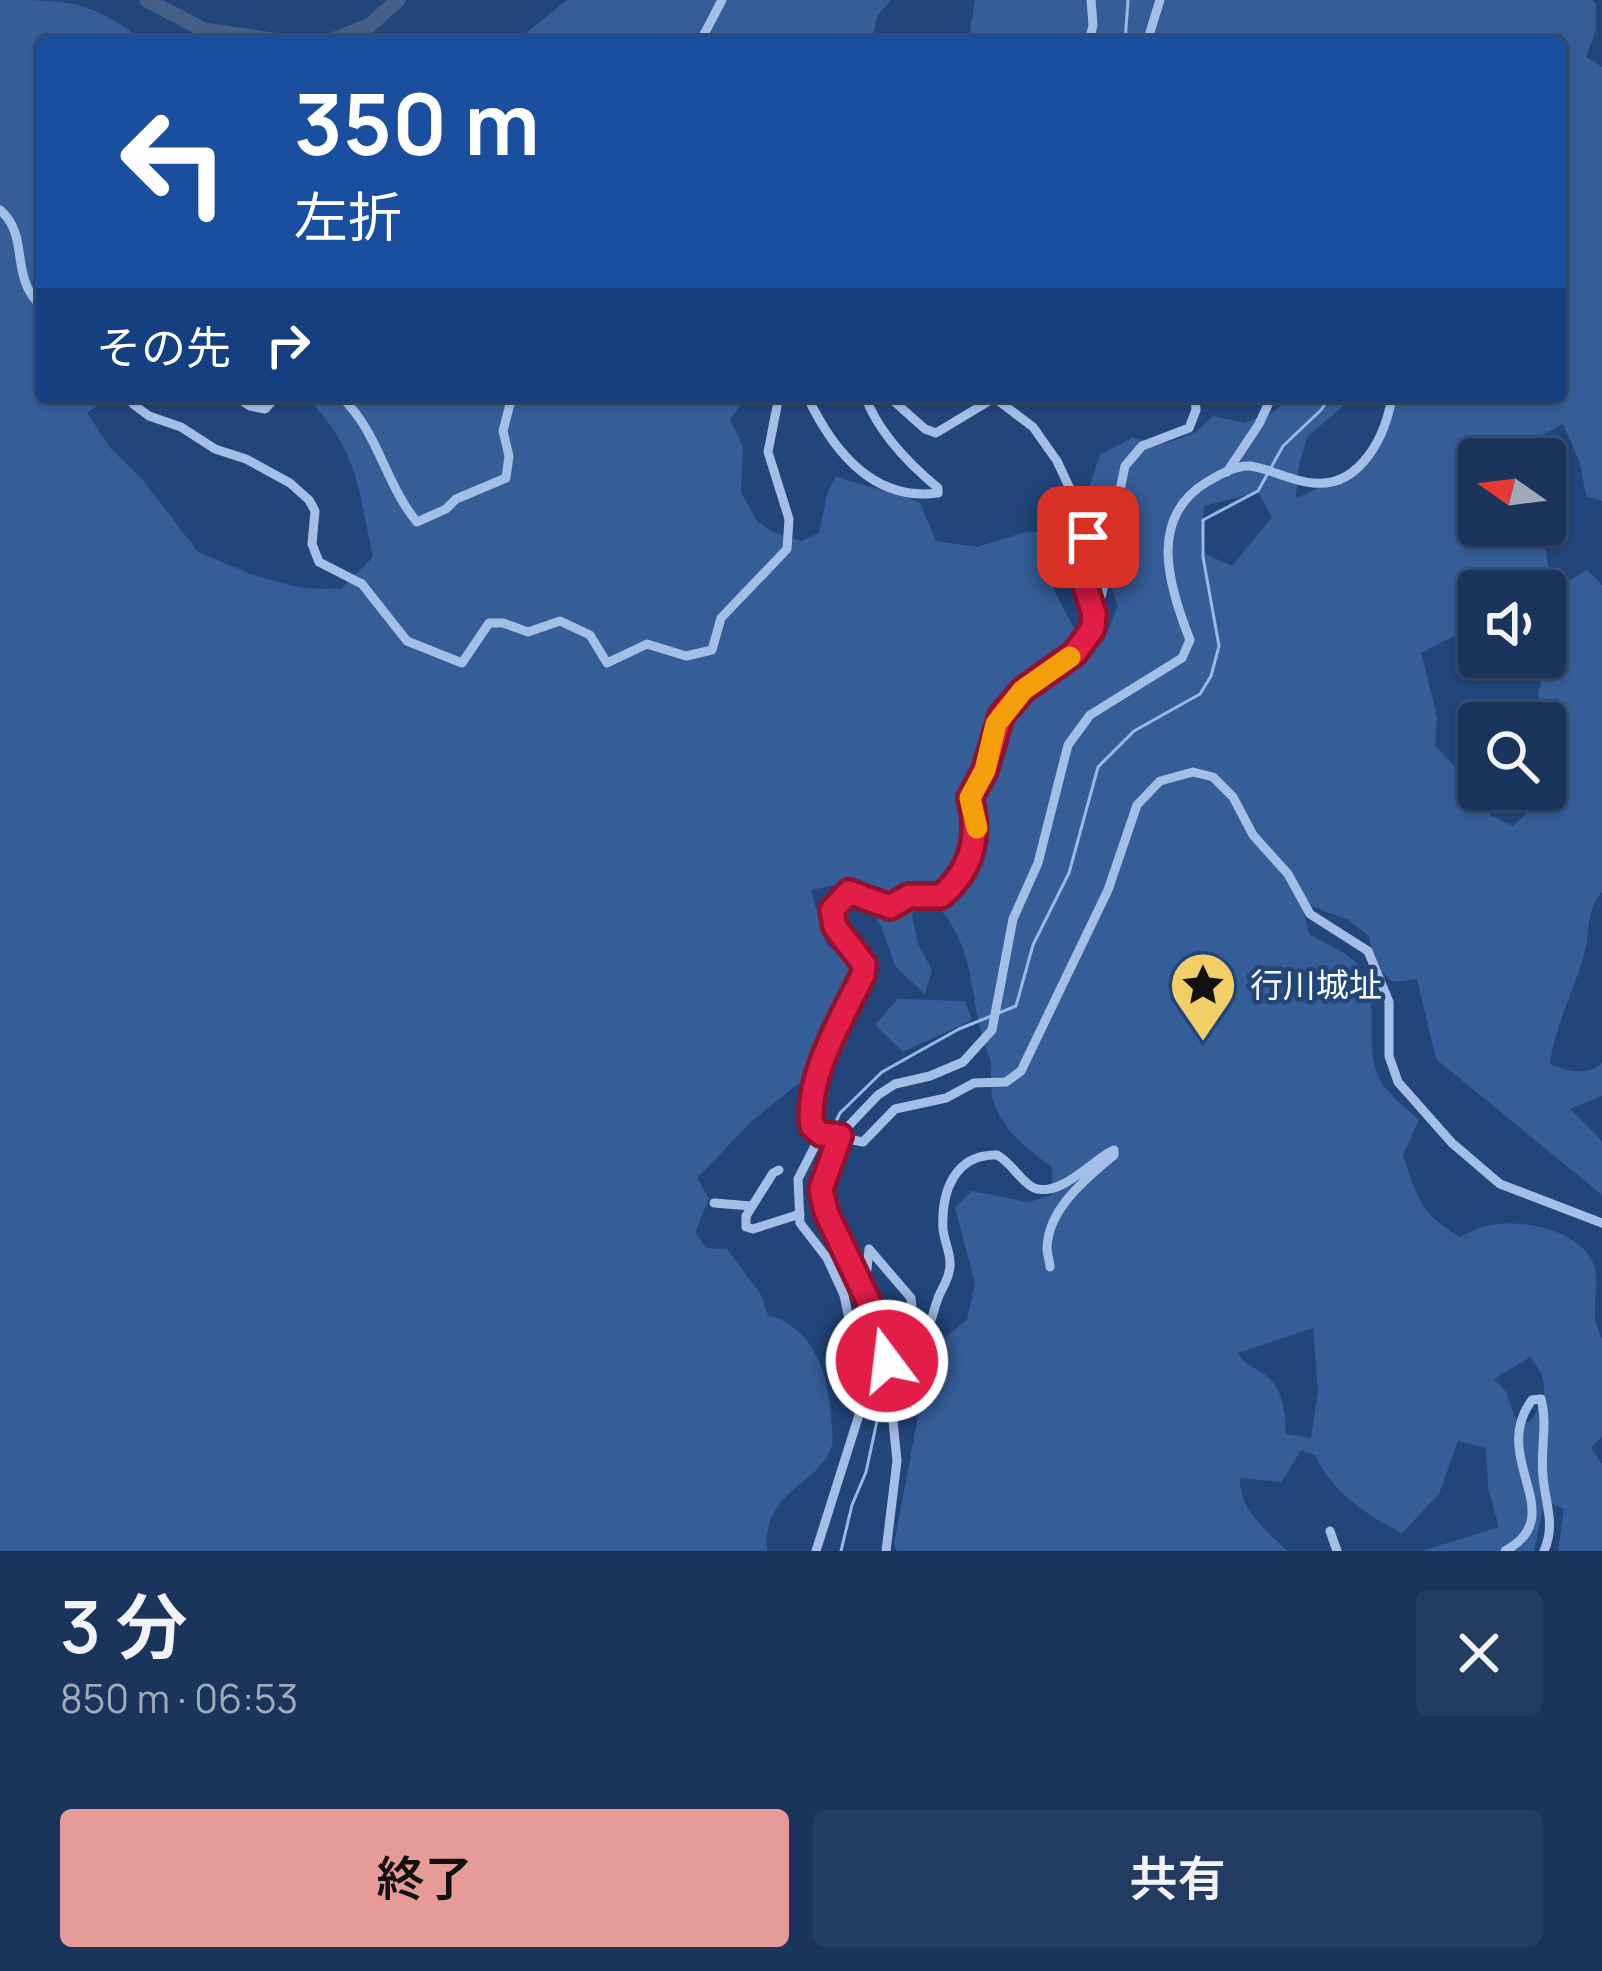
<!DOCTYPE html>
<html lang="ja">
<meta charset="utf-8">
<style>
body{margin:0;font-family:Manrope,"Noto Sans JP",sans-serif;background:#233c62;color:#f1f3f6;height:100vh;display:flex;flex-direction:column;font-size:45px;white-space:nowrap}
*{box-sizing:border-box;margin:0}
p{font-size:39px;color:#9faabb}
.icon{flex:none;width:66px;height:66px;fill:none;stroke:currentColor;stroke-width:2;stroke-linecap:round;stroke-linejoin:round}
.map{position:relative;height:1551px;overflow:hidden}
.drawer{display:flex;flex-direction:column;background:#1a345c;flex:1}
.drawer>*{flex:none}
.hud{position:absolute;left:36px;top:36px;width:1530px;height:366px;border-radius:12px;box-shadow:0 3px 9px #0004,0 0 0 3px #384f72;background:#1a4fa0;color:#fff;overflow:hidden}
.needle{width:78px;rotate:284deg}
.tools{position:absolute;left:1458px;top:438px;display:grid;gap:24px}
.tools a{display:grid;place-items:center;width:108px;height:108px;border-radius:12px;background:#1a345c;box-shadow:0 3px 9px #0004,0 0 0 3px #384f72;font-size:60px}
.pin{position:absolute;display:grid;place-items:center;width:102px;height:102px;color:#fff;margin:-51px;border-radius:24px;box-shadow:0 6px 18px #0006}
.me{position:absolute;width:132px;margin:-66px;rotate:345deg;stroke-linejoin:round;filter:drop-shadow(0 0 9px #0008)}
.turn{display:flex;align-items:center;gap:42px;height:252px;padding:0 60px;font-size:54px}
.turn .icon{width:156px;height:156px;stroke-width:2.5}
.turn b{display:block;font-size:84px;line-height:102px}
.then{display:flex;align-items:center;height:114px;padding:0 60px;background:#0003;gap:24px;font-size:45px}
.round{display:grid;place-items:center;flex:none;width:126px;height:126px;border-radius:12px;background:#233c62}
.head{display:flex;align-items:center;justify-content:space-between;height:204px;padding:0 60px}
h1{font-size:72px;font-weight:600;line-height:90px}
.primary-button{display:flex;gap:24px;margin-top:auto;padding:24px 60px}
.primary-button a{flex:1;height:138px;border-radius:12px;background:#e69b98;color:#111;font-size:48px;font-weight:600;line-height:138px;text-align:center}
.primary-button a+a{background:#233c62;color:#f1f3f6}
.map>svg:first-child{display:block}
.green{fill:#355e98;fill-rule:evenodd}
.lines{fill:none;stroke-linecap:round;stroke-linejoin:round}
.stream{stroke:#98b9e6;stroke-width:3}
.river{stroke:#455f86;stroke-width:15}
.street{stroke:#a4bfe5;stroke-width:9}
.route-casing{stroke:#92132f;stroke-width:30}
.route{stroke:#e11d48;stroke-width:21}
.slow{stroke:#f59e0b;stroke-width:21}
.labels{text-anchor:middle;stroke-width:9;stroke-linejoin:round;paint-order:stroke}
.poi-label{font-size:33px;fill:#fff;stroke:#22457a;text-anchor:start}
</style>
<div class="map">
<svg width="1602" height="1551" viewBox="0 0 1602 1551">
<rect width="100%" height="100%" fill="#22457a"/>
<g class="green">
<path d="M 0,0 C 70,0 89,0 146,42 L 42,42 L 42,396 L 110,396 L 87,413 L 112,450 L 142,479 L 198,552 L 253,575 L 301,588 L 341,589 L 373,557 C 357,485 360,454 306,396 L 762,396 L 742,404 L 730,419 L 743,447 L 741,492 L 757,521 L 773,532 L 801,541 L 819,533 L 828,491 L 836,476 C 865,488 893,490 920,503 L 936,541 L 977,547 L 1025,532 L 1047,533 L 1054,590 L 1076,632 L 1103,642 L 1118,606 L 1101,560 L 1103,530 L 1086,496 L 1100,455 L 1132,438 L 1164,444 L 1196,432 L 1213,416 L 1245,423 L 1273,412 L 1292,396 L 1355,396 L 1307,437 L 1298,469 L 1296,498 C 1346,479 1379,449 1395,396 L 1560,396 L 1560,42 L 968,42 L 975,0 L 1592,0 L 1596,4 L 1596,30 L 1586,57 L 1602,67 L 1602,501 L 1586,496 L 1580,463 L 1563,424 L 1539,437 L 1534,459 L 1479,459 L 1479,525 L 1541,525 L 1550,577 L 1567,582 L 1587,570 L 1602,585 L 1602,892 C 1586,909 1590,934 1584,955 C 1573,993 1555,1025 1550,1064 C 1567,1071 1587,1077 1602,1063 L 1602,1096 L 1570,1109 L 1602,1141 L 1602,1195 L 1436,1059 L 1417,979 L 1392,982 L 1374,963 L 1369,936 L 1348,920 L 1301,902 L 1309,934 C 1323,943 1346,951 1356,963 C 1385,999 1361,1042 1380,1080 C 1388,1095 1406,1108 1419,1120 L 1403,1155 C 1417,1197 1420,1214 1460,1237 C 1469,1233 1477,1228 1486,1226 C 1521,1217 1591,1231 1596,1274 C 1598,1299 1589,1315 1602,1338 L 1602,1437 L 1591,1448 L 1602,1464 L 1602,1551 L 1558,1551 L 1564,1509 L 1551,1503 L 1542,1513 L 1534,1551 L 1422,1551 L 1499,1527 L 1488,1488 L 1486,1448 L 1458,1441 L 1439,1494 L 1402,1533 C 1366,1515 1332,1492 1315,1455 L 1301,1450 L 1282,1482 L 1240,1478 C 1239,1510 1267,1532 1288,1551 L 897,1551 L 894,1544 L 924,1384 L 939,1342 L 967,1320 L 975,1283 L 955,1208 L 972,1191 L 1029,1202 L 1052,1195 L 1052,1167 C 1028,1150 1007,1134 995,1106 C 988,1092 993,1075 990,1060 C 988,1051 983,1042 981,1033 C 968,977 973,940 928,896 L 912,914 L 918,944 L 932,970 L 925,994 L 895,966 L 881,926 L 865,902 L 836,885 L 811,890 L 826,943 L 852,968 L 851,1002 L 812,1073 L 753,1120 L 697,1178 L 709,1199 L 695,1232 L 706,1248 L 727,1249 L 760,1293 L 768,1315 C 813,1327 829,1374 831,1417 C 831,1424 834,1438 832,1445 C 820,1486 761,1490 767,1551 L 0,1551 ZM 1258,492 L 1272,517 L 1232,566 L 1201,552 L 1204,506 ZM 1479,591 L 1545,591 L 1546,662 L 1538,694 L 1545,723 L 1545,789 L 1533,789 L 1534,806 L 1513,826 L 1490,815 C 1477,783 1457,770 1435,746 L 1437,717 L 1421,653 L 1479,623 ZM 1313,1328 L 1318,1391 L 1311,1438 L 1286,1434 C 1285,1410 1283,1385 1261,1372 C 1250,1365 1244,1364 1238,1353 ZM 1530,1357 C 1551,1383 1547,1396 1530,1423 L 1516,1419 L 1506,1392 L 1494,1379 Z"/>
<polygon points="567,0 891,0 878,15 871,42 515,42"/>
<polygon points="897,999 965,1001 972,1020 903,1052 875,1025"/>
</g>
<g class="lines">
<g class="stream">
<polyline points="1125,42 1128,0"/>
<polyline points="848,1273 812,1192 813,1171 840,1113 882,1072 959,1029 1016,1006 1033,945 1069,873 1098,767 1134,731 1200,694 1211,676 1219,646 1203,557 1203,520 1258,491 1283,446 1321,410 1331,396"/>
<polyline points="841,1551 852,1505 866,1472 883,1393 851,1282"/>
</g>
<g class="river">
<polyline points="147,0 204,30 285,42"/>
<polyline points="328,42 370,25 398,0"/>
</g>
<g class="street">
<polyline points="700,42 722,0"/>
<polyline points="1089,42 1093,25 1091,0"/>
<polyline points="1147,42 1160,0"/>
<path d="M 0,210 C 31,237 8,276 42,307"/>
<polyline points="135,396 133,404 149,416 181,427 215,449 246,459 290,483 309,500 315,511 312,544 319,562 362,584 407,641 462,663 489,623 503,623 528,632 560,621 590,635 607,663 647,644 686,656 712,650 721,618 787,549 789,519 768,452 779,396"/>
<polyline points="235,396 250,406 265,409 277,396"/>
<path d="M 340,396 C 378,430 385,484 417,522 L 446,509 L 456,499 L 506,478 L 509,456 L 503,431 L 512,396"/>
<path d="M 807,396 C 832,449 872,502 938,493 L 938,488 C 909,464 878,432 865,396"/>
<polyline points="888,396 925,429 936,433 994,398"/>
<polyline points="992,396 1033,427 1057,461 1086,523 1084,582 1094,615"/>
<path d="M 1195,396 L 1196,410 L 1189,428 L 1142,446 L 1125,466 L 1120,490 L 1122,534 L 1112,554 L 1093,628 L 1075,653 L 1023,690 L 1001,716 L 985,769 L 971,798 C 980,835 973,870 941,896 L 909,896 L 890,907 L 849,892 L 833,910 L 835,927 L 864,964 L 863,975 C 843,1018 805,1078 812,1126 L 821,1134 L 863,1142 L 895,1109 L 946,1098 L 974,1083 L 1006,1082 L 1021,1071 L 1108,890 L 1137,805 L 1160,781 L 1193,772 L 1213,777 L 1233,797 L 1253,835 L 1288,874 L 1310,914 L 1368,951 L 1389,1002 L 1389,1056 L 1398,1082 L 1452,1143 L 1500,1184 L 1602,1223"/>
<polyline points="1227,472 1259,424 1272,396"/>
<polyline points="779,1170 773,1173 746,1216 746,1227 753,1229 800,1214"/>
<polyline points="714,1203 752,1206"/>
<path d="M 838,1281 L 867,1269 L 869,1249 L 911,1298 L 914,1325 L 918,1332 C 934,1324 931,1317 937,1301 C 941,1288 949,1281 950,1266 C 951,1253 944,1241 943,1229 C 941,1191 955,1154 997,1155 C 1011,1162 1021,1182 1034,1188 C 1061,1198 1093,1159 1114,1150 L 1114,1155 C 1087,1178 1048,1208 1047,1248 C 1047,1255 1050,1261 1050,1267"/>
<polyline points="1330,1531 1337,1551"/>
<polyline points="816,1551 859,1415 858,1363 844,1295 827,1258 800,1223 798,1179 821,1134"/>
<path d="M 886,1551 L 897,1461 L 887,1361 L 881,1328 L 826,1212 L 821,1181 L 840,1135 L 878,1095 L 895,1084 L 930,1076 L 963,1062 L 992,1030 L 1013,919 L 1038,863 L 1068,745 L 1090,715 L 1182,658 L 1190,640 C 1169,587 1147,518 1207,482 C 1219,475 1236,465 1250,466 C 1271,469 1291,481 1313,483 C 1361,488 1386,435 1392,396"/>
<path d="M 1505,1551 C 1572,1515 1488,1458 1532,1400 L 1541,1399 C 1548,1424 1540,1450 1543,1476 C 1545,1503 1556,1524 1544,1551"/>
</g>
</g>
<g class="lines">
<g class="route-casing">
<path id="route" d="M 887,1361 L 881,1328 L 826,1212 L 821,1189 L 840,1136 L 821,1134 L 812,1126 C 805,1078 842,1018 863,975 L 864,964 L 835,927 L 832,910 L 849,892 L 890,907 L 909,896 L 941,896 C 973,869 980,835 970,798 L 985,770 L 1001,716 L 1023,690 L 1075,653 L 1093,628 L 1094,614 L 1084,582 L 1088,537"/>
</g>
<use href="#route" class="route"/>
<polyline class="slow" points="977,828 970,798 985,770 996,724 1023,690 1070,657"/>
</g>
<defs>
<g id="sight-pin" transform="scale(3.45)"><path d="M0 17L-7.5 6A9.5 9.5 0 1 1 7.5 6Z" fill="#f1ce66" stroke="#22457a"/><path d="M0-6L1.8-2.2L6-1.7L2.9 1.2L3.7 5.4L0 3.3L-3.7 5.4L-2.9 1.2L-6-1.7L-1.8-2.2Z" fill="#111"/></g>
</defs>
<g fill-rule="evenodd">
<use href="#sight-pin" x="1203" y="985"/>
</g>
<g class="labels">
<g class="poi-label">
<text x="1250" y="997">行川城址</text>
</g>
</g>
</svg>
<div class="tools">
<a><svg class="needle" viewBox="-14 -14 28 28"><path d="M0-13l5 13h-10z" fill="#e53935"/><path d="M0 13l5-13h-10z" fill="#9faabb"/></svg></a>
<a><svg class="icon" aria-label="sound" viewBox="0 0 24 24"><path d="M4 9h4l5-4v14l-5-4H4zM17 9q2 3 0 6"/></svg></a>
<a><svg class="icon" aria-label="search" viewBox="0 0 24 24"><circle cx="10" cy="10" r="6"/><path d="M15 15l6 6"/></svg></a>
</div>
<div class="pin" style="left:1088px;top:537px;background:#d93025"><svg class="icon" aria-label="arrive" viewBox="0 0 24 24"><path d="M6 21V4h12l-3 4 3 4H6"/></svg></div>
<svg class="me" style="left:887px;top:1361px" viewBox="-20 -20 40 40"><circle r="17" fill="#e11d48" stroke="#fff" stroke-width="3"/><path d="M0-11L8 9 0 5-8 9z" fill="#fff"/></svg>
<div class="hud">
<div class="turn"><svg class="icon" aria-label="left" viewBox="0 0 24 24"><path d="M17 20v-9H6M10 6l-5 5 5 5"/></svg><div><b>350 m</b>左折</div></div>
<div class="then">その先<svg class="icon" aria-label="right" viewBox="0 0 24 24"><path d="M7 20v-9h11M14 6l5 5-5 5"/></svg></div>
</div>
</div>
<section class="drawer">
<div class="head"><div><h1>3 分</h1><p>850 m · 06:53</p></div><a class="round"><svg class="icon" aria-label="close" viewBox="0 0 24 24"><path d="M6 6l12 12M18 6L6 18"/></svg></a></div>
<div class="primary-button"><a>終了</a><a>共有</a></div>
</section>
